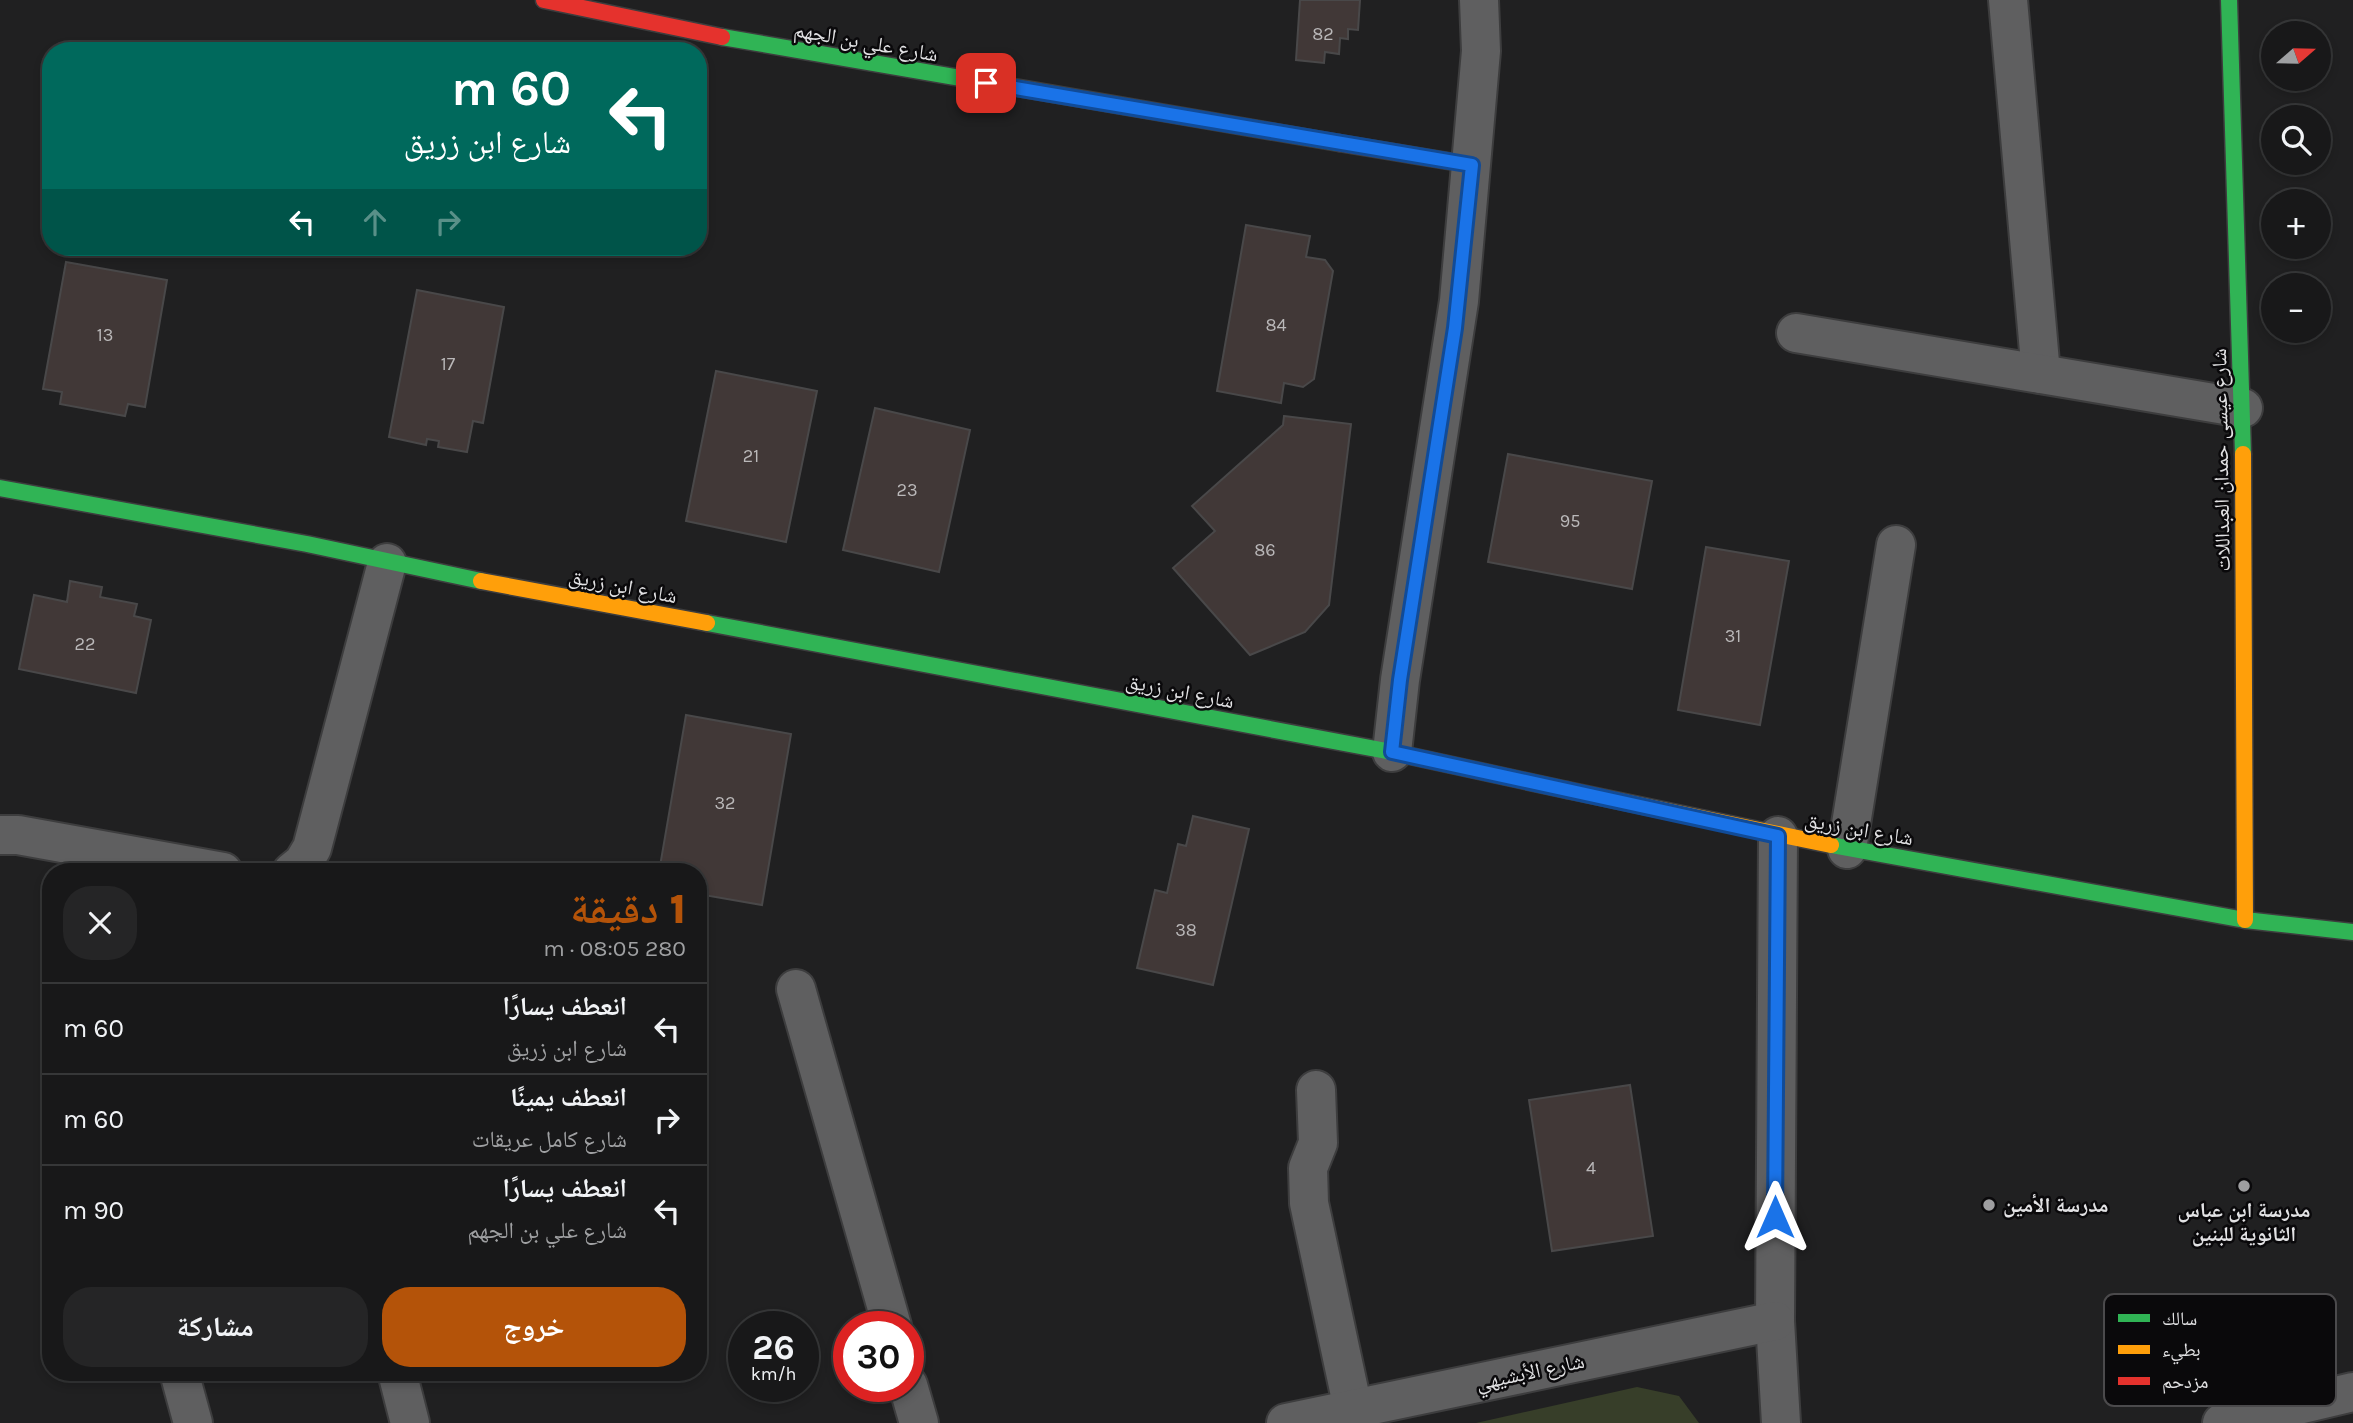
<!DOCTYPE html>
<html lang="ar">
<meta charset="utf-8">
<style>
body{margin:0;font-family:Karla,"Noto Naskh Arabic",sans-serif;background:#252526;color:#f1f3f6;direction:rtl;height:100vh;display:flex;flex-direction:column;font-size:26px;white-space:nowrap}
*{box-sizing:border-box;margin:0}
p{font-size:23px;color:#9fa0a2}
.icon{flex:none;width:38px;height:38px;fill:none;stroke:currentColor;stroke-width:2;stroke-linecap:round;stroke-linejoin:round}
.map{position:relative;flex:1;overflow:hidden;direction:ltr}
.details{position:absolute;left:42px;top:863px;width:665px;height:518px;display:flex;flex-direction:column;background:#181819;border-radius:28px;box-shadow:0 4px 10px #0003,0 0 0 2px #363738;direction:rtl}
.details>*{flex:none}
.guide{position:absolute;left:42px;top:42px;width:665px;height:214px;border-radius:28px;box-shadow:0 4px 10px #0003,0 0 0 2px #363738;direction:rtl;background:#00695c;color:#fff;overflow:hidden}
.needle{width:46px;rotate:70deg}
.tools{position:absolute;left:2261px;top:21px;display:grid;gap:14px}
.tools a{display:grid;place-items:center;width:70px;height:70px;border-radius:50%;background:#181819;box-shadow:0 4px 10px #0003,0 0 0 2px #363738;font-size:35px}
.speed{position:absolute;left:728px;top:1311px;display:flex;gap:14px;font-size:35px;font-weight:700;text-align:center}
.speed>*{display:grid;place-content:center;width:91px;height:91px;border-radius:50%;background:#181819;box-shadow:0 4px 10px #0003,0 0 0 2px #363738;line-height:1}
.speed small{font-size:18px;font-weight:400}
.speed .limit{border:10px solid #d22;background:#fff;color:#111}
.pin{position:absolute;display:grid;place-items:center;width:60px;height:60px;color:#fff;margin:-30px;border-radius:14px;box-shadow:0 4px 10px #0006}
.me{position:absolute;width:77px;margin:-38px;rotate:0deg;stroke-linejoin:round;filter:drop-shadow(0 0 5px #0008)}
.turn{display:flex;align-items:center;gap:24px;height:147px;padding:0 21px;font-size:32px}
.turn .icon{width:91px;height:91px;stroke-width:2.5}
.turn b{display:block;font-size:49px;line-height:60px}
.lanes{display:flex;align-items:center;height:66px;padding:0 21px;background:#0003;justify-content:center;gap:35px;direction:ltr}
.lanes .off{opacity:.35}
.round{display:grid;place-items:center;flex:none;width:74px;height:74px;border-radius:28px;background:#252526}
.summary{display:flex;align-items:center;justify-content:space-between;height:119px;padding:0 21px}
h1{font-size:42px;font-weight:800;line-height:52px;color:#b45309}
.button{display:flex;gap:14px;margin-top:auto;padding:14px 21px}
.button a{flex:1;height:80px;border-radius:28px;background:#b45309;color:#fff;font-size:28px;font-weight:800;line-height:80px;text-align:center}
.button a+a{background:#252526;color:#f1f3f6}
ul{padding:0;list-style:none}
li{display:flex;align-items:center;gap:21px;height:91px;padding:0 21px;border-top:2px solid #363738}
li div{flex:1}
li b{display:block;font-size:26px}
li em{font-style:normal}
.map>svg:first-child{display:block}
.green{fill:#373e29}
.building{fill:#413837;stroke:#494849;stroke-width:2}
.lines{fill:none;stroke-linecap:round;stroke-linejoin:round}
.street-casing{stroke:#3d3d3e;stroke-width:42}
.fast-casing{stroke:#3d3d3e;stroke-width:19}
.slow-casing{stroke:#3d3d3e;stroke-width:19}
.jam-casing{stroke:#3d3d3e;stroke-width:19}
.street{stroke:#5f5f60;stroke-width:38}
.fast{stroke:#30b455;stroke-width:16}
.slow{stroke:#ff9f0a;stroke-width:16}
.jam{stroke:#e5322d;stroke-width:16}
.route-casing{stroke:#114b97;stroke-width:18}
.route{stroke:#1a73e8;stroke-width:12}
.poi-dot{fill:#9e9ea0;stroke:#0a090b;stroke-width:2.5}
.labels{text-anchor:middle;stroke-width:5;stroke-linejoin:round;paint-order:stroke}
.number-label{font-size:18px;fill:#bab8b9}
.street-label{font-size:21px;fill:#e2e2e4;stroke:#0a090b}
.poi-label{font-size:21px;font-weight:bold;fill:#e2e2e4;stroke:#0a090b;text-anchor:start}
.key{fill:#0a090b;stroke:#4b4a4c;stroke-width:2}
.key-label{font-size:19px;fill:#e2e2e4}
</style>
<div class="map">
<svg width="2353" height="1423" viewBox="0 0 2353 1423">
<rect width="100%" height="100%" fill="#202021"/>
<polygon class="green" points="1637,1387 1679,1396 1699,1423 1476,1423"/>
<g class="building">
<polygon points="1300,0 1360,0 1358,30 1348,29 1348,39 1340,38 1339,54 1325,52 1324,63 1296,60"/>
<polygon points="1246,225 1310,236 1306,257 1325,260 1333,271 1314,379 1303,387 1284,383 1281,403 1217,391"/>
<polygon points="66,262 167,280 145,407 128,404 125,416 60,404 62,392 43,389"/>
<polygon points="417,290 504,307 483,423 473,421 467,452 438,447 439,441 427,439 426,445 389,437"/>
<polygon points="716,371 817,391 786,542 686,521"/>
<polygon points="875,408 970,430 939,572 843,550"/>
<polygon points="1284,416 1351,424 1329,605 1305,632 1250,655 1173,568 1215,531 1192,506 1283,425"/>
<polygon points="1508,454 1652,481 1632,589 1488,562"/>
<polygon points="1706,547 1789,561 1760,725 1678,710"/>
<polygon points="70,581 102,587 100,597 137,604 134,616 151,620 136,693 19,669 34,595 67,602"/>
<polygon points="686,715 791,734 762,905 698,894 698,872 659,872"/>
<polygon points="1193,816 1249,829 1213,985 1137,968 1155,890 1167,893 1178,844 1186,846"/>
<polygon points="1630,1085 1653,1236 1552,1251 1529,1100"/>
</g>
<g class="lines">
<g class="street-casing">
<g id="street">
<polyline points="2008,0 2041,374"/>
<polyline points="1796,333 2243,408"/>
<polyline points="1392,752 1400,680 1459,301 1481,51 1479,0"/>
<polyline points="0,835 18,835 223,872"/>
<polyline points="1778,836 1775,1321 1781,1423"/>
<polyline points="1847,849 1896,545"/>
<polyline points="292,872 303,863 312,848 387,563"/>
<polyline points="796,989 892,1326"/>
<polyline points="1316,1090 1318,1143 1308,1168 1309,1203 1353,1409"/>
<polyline points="179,1372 193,1423"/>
<polyline points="397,1372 410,1423"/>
<polyline points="908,1385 919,1423"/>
<polyline points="1286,1423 1775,1321"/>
<polyline points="2222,1423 2353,1392"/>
</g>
</g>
<g class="fast-casing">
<g id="fast">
<polyline points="2229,0 2243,454"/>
<polyline points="722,37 1339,143"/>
<polyline points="0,488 307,544 481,581"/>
<polyline points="707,623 1392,752 1567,790"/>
<polyline points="1831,845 2245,920 2353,932"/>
</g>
</g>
<g class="slow-casing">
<g id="slow">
<polyline points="2243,454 2245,920"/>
<polyline points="481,581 707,623"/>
<polyline points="1567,790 1831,845"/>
</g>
</g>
<g class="jam-casing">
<g id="jam">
<polyline points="544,0 722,37"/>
<polyline points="1339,143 1472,165"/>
</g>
</g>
<use href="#street" class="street"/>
<use href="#fast" class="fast"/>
<use href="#slow" class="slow"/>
<use href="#jam" class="jam"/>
</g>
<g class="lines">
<g class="route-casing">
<polyline id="route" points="986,83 1472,165 1455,328 1400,680 1392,752 1778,836 1775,1217"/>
</g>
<use href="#route" class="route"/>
</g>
<g class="poi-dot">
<circle cx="2244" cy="1186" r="7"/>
<circle cx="1989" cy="1205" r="7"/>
</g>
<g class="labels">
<g class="number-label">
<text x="1323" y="40">82</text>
<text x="1276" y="331">84</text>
<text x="105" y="341">13</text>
<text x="448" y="370">17</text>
<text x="751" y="462">21</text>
<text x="907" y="496">23</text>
<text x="1570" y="527">95</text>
<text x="1265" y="556">86</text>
<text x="1733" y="642">31</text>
<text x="85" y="650">22</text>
<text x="725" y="809">32</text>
<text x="1186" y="936">38</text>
<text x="1591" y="1174">4</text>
</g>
<g class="street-label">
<text transform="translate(866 42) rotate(10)" y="7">شارع علي بن الجهم</text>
<text transform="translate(2221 460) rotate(-91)" y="7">شارع عيسى حمدان العبداللات</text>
<text transform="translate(623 586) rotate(11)" y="7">شارع ابن زريق</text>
<text transform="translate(1180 691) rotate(11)" y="7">شارع ابن زريق</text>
<text transform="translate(1859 829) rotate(10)" y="7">شارع ابن زريق</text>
<text transform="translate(1530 1372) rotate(-12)" y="7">شارع الأبشيهي</text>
</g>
<g class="poi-label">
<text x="2003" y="1212">مدرسة الأمين</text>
<text x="2244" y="1217" text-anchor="middle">مدرسة ابن عباس<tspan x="2244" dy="24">الثانوية للبنين</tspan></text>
</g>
</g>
<rect x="2104" y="1294" width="232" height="112" rx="10" class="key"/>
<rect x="2118" y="1314" width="32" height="8" fill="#30b455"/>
<rect x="2118" y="1345" width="32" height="9" fill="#ff9f0a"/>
<rect x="2118" y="1377" width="32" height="8" fill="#e5322d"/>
<g class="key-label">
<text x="2162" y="1325">سالك</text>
<text x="2162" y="1356">بطيء</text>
<text x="2162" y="1388">مزدحم</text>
</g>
</svg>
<div class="tools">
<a><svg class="needle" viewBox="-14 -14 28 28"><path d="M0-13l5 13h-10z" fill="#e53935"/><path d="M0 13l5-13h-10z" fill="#9fa0a2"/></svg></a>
<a><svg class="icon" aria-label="search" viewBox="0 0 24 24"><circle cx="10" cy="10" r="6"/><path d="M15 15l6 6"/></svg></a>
<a>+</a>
<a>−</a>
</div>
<div class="speed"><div>26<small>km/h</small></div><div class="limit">30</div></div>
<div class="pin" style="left:986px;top:83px;background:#d93025"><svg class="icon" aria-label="arrive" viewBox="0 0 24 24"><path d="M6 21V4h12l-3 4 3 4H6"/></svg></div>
<svg class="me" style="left:1775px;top:1217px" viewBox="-20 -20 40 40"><path d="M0-17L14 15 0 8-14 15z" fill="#1a73e8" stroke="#fff" stroke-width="4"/></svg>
<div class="guide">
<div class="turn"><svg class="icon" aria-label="left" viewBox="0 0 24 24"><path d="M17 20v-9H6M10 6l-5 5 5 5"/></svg><div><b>60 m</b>شارع ابن زريق</div></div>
<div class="lanes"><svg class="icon" aria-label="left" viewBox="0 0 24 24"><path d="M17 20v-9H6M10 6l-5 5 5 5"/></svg><svg class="icon off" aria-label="ahead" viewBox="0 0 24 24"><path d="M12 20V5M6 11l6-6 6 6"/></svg><svg class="icon off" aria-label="right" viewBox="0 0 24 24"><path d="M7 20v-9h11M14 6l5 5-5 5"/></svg></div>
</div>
<section class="details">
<div class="summary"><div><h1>1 دقيقة</h1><p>280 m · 08:05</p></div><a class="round"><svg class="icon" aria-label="close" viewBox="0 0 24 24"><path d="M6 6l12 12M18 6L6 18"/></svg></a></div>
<ul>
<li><svg class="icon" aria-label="left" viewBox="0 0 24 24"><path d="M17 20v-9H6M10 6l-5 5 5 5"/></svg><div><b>انعطف يسارًا</b><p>شارع ابن زريق</p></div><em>60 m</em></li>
<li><svg class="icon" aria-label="right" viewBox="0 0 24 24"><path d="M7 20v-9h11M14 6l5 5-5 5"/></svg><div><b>انعطف يمينًا</b><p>شارع كامل عريقات</p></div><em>60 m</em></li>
<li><svg class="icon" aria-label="left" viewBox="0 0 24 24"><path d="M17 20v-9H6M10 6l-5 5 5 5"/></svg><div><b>انعطف يسارًا</b><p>شارع علي بن الجهم</p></div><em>90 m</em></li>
</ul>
<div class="button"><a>خروج</a><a>مشاركة</a></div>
</section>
</div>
